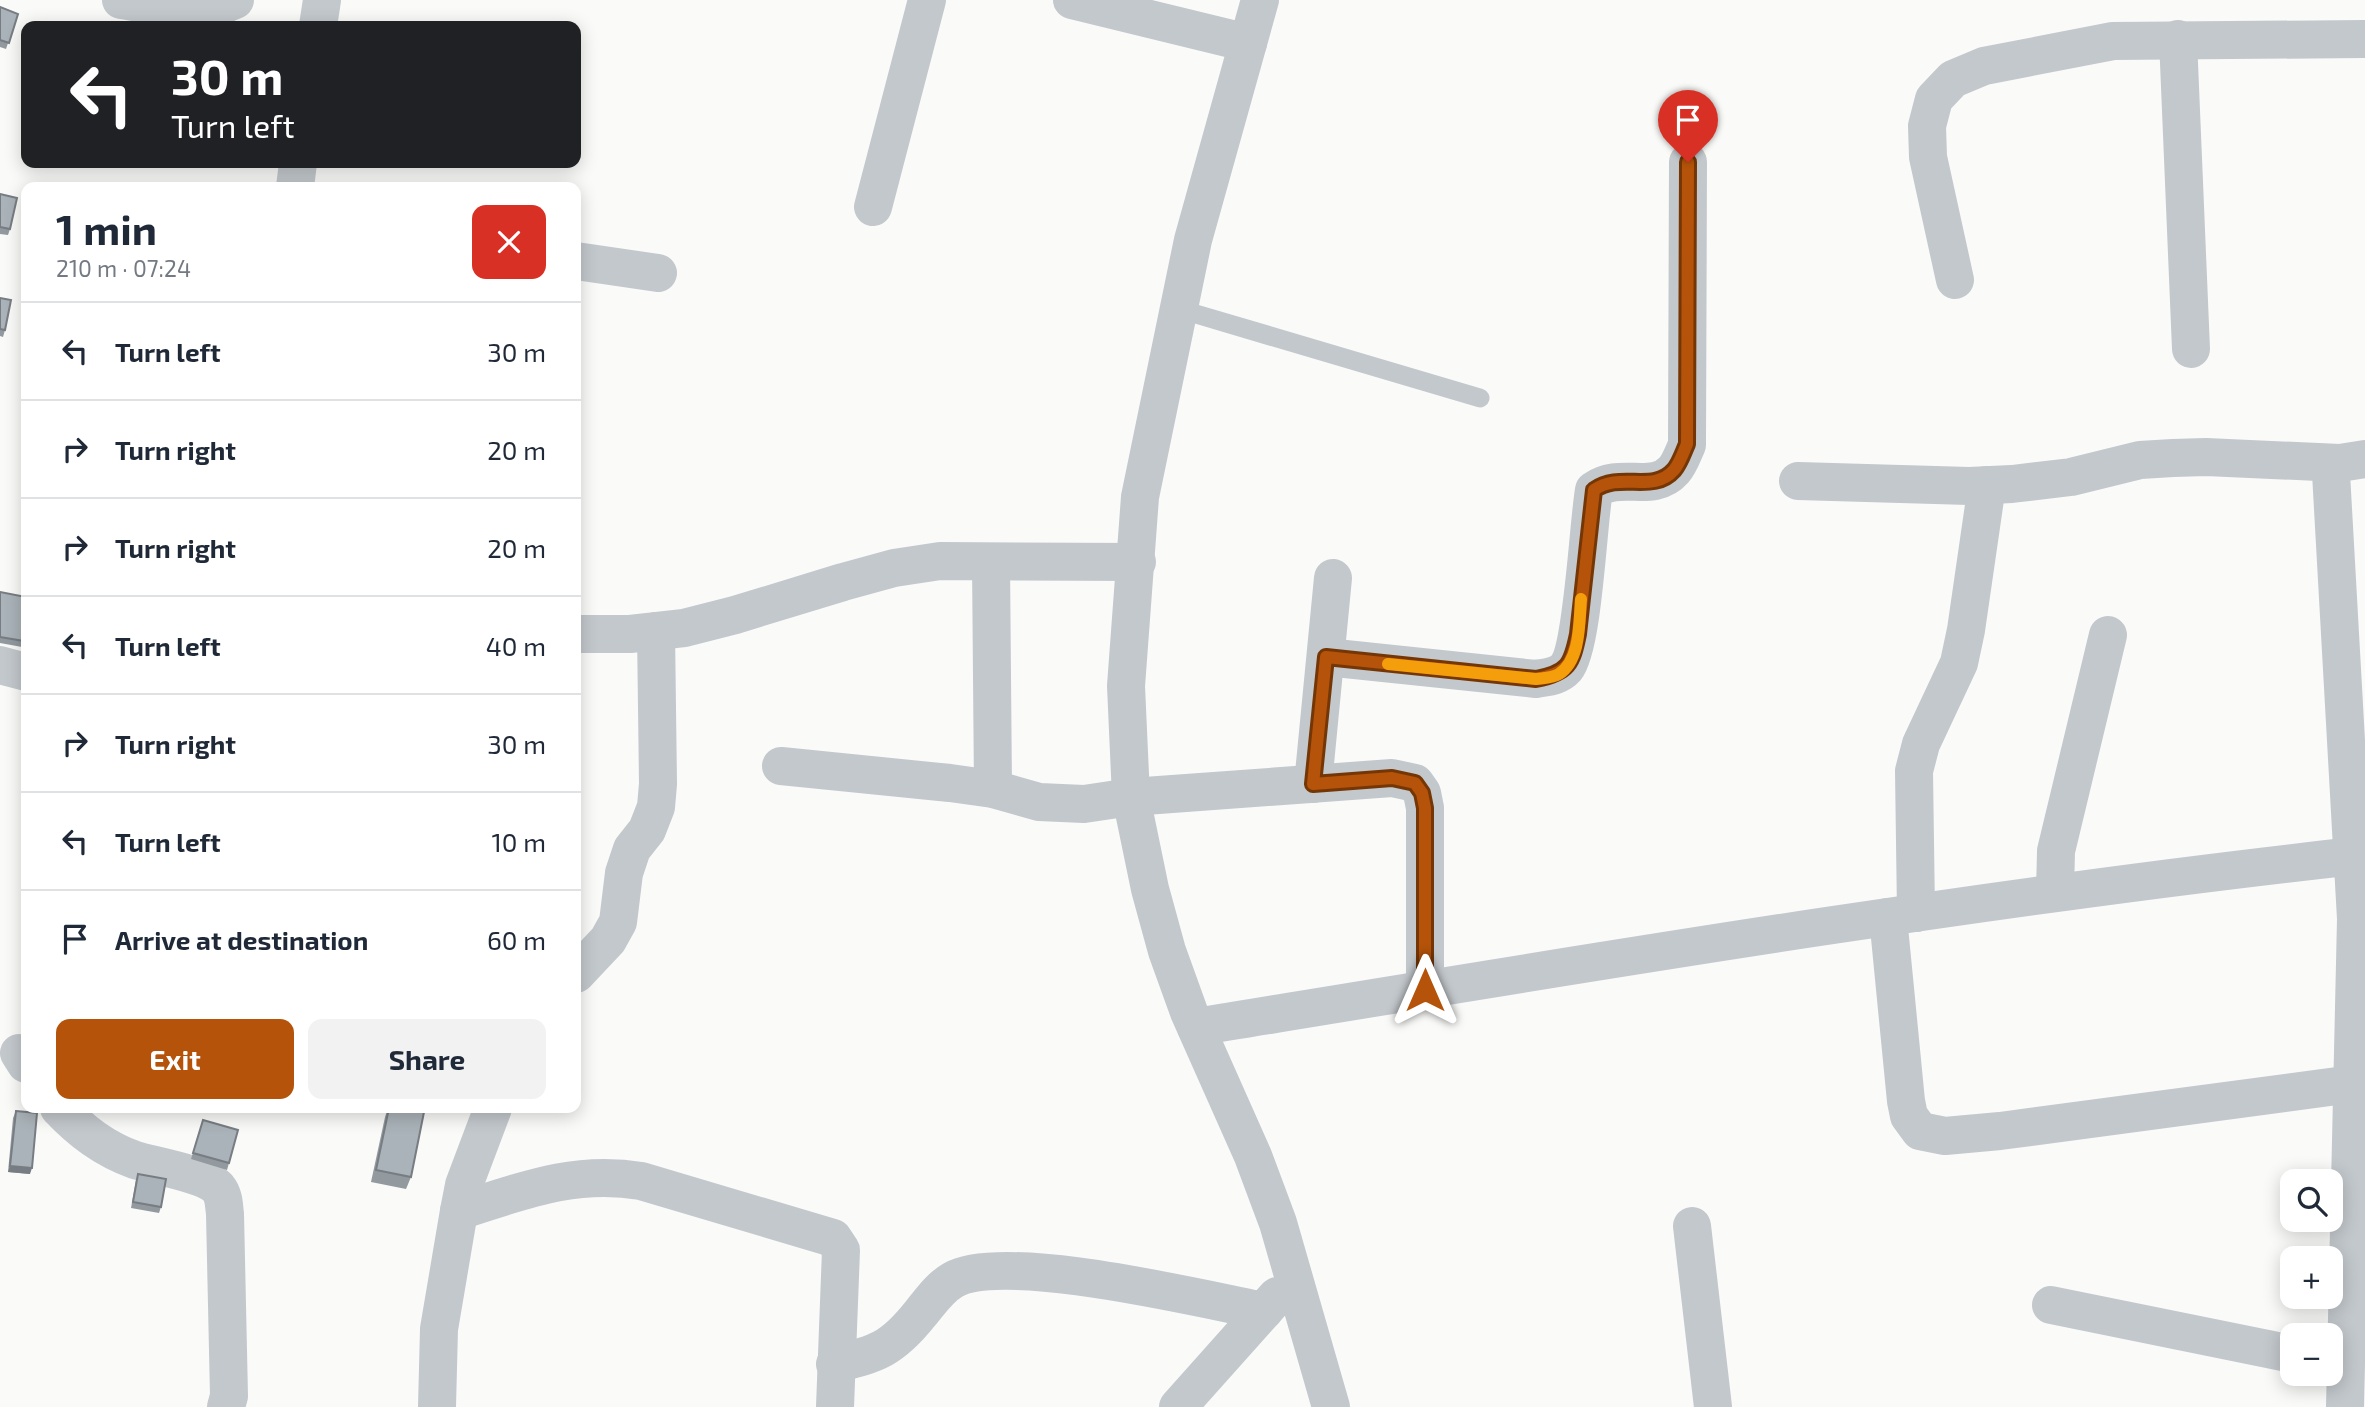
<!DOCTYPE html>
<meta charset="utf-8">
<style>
body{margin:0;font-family:"Exo 2",sans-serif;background:#f2f2f3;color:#1f2937;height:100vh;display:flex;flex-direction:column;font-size:26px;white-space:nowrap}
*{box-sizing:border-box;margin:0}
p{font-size:23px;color:#747a83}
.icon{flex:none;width:38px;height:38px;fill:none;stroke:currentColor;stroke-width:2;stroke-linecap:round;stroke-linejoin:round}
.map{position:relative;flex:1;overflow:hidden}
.details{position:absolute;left:21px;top:182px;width:560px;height:931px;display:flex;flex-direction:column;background:#fff;border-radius:14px;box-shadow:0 4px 18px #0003}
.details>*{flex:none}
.top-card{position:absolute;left:21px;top:21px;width:560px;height:147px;border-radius:14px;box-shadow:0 4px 18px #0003;background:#202124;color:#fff;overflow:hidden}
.controls{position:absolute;left:2280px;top:1169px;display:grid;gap:14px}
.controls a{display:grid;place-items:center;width:63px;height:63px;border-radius:14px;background:#fff;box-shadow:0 4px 18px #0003;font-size:35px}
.pin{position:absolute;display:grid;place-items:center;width:60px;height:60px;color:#fff;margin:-72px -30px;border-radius:50% 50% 50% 0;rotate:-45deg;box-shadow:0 0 7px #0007}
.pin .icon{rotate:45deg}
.me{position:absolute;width:77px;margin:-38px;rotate:0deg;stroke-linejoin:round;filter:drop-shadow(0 0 5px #0008)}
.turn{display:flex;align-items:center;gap:24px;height:147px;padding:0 35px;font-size:32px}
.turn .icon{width:91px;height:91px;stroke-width:2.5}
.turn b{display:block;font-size:49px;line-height:60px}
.round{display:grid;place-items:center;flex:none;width:74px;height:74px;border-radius:14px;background:#f2f2f3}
.overview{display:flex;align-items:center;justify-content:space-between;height:119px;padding:0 35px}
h1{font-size:42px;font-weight:700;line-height:52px}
.action{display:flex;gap:14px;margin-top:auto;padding:14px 35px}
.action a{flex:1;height:80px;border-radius:14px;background:#b45309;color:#fff;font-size:28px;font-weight:700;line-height:80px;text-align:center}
.action a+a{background:#f2f2f3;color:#1f2937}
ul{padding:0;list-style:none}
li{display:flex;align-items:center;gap:21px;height:98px;padding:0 35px;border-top:2px solid #e0e1e3}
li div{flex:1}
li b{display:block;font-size:26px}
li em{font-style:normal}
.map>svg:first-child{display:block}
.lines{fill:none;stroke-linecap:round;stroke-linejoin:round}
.service{stroke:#c3c8cc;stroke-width:19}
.minor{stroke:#c3c8cc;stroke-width:38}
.tertiary{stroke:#c3c8cc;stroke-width:38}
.wall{fill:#929a9f}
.shaded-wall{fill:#777d82}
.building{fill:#aab3b9;stroke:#777d82;stroke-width:2}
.route-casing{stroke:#753606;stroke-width:18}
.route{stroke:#b45309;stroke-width:12}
.slow{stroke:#f59e0b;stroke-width:12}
</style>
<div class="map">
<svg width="2365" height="1407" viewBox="0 0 2365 1407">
<rect width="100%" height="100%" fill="#fafaf8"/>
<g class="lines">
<polyline class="service" points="1179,309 1480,398"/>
<g class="minor">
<path d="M 121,0 C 160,6 199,18 235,0"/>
<polyline points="1072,0 1248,43"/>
<polyline points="318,26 322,0"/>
<polyline points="2178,39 2191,349"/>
<polyline points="295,187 298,163"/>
<polyline points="873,207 927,0"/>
<polyline points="576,261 658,273"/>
<polyline points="1955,280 1928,157 1927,126 1934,99 1953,79 1984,66 2113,41 2365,39"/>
<polyline points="1798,481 1969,486 2012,484 2071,477 2140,460 2173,458 2206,457 2340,463"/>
<polyline points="991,562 993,789"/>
<path d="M 1326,657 L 1536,679 C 1547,677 1558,677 1566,668 C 1583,648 1588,524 1594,490 C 1621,471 1653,494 1674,470 C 1680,463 1683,453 1687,445 L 1688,162"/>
<polyline points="781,766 950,783 993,789 1039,802 1084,804 1131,797 1392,778 1415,783 1422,793 1425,808 1425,990"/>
<polyline points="1313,784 1333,578"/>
<polyline points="2055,892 2056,851 2108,635"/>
<polyline points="1916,913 1914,771 1921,744 1959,663 1966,630 1987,485"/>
<polyline points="1888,917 1906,1101 1909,1116 1920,1131 1945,1136 2000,1131 2352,1084"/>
<polyline points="576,974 608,940 618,922 624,873 632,849 647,830 656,807 658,784 656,631"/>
<path d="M 1196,1027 C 1581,964 1966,899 2354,856"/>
<polyline points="19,1053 26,1064"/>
<path d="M 59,1108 C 81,1131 104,1149 135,1160 C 155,1166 205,1174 218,1188 C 224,1195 224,1206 225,1214 L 229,1396 L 226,1407"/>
<path d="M 459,1211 C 522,1191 574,1170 641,1181 L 833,1238 L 841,1250 L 835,1407"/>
<polyline points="1692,1226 1713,1407"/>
<polyline points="2051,1305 2292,1354"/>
<path d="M 835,1364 C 877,1354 892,1349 920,1314 C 930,1302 939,1288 953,1280 C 1003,1251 1202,1299 1264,1311"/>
<polyline points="437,1407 439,1329 459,1211 464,1185 493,1108"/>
<polyline points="1178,1407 1277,1296"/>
<polyline points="2345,1407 2356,919 2331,473 2340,463 2365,459"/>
</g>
<g class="tertiary">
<polyline points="1260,0 1193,240 1140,497 1126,686 1131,797 1150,889 1167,951 1189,1012 1253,1156 1278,1223 1331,1407"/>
<polyline points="576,634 630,634 684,628 735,615 843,582 894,568 940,561 1137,562"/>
<polyline points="0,665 26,672"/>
</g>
</g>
<g class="wall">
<polygon points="0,7 18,14 6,49 0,47"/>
<polygon points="0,194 10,229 8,235 0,234"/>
<polygon points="0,298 5,330 3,337 0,336"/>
<polygon points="0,592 24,641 22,647 0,643"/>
<polygon points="388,1108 411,1177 406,1189 371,1182 385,1117"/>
<polygon points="16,1111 30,1174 8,1172 13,1118"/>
<polygon points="203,1120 229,1163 227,1170 191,1159"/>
<polygon points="138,1174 161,1207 159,1213 131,1208 136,1180"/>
</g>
<polygon class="shaded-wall" points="10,1166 32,1168 30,1174 8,1172"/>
<g class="building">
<polygon points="0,7 18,14 9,43 0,40"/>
<polygon points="0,194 17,198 10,229 0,227"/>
<polygon points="0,298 11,300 5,330 0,329"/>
<polygon points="0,592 26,597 26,630 24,641 0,637"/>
<polygon points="389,1108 404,1108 424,1112 411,1177 376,1170"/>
<polygon points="16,1111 37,1113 32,1168 10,1166"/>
<polygon points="203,1120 238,1130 229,1163 193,1153"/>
<polygon points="138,1174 166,1179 161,1207 133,1202"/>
</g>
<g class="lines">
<g class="route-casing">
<path id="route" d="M 1425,990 L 1425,808 L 1422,793 L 1415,783 L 1392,778 L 1313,784 L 1326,657 L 1536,679 C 1568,673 1572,664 1578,634 L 1594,490 C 1621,471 1653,494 1674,470 C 1680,463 1683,453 1687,444 L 1688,162"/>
</g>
<use href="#route" class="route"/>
<path class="slow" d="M 1388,664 L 1536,679 C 1543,678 1553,678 1559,674 C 1581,660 1579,622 1581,599"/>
</g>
</svg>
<div class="controls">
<a><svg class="icon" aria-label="search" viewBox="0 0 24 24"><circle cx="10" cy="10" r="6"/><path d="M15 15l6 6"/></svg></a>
<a>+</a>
<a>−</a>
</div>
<div class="pin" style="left:1688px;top:162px;background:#d93025"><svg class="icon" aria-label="arrive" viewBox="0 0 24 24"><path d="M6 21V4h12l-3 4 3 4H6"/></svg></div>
<svg class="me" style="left:1425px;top:990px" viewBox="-20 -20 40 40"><path d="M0-17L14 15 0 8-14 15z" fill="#b45309" stroke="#fff" stroke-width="4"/></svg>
<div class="top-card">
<div class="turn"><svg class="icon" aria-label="left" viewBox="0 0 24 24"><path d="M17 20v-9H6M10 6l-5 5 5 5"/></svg><div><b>30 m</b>Turn left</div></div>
</div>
<section class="details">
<div class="overview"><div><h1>1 min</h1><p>210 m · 07:24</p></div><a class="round" style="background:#d93025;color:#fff"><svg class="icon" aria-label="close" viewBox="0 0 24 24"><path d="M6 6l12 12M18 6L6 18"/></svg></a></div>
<ul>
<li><svg class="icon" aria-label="left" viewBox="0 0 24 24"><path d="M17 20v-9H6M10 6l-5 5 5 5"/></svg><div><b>Turn left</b></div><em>30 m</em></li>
<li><svg class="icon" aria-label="right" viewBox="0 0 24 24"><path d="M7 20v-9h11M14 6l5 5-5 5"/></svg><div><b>Turn right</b></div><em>20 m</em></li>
<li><svg class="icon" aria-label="right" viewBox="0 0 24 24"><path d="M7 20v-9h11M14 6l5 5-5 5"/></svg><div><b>Turn right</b></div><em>20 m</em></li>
<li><svg class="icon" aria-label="left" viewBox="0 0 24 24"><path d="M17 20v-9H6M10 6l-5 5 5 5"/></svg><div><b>Turn left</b></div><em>40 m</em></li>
<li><svg class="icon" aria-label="right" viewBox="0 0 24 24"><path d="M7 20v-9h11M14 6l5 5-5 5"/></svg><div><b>Turn right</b></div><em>30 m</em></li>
<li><svg class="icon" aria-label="left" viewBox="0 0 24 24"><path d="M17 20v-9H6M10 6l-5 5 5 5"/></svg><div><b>Turn left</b></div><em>10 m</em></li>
<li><svg class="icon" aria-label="arrive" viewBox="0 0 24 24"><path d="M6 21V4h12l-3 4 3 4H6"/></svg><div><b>Arrive at destination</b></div><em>60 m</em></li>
</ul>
<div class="action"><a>Exit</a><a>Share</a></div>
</section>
</div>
